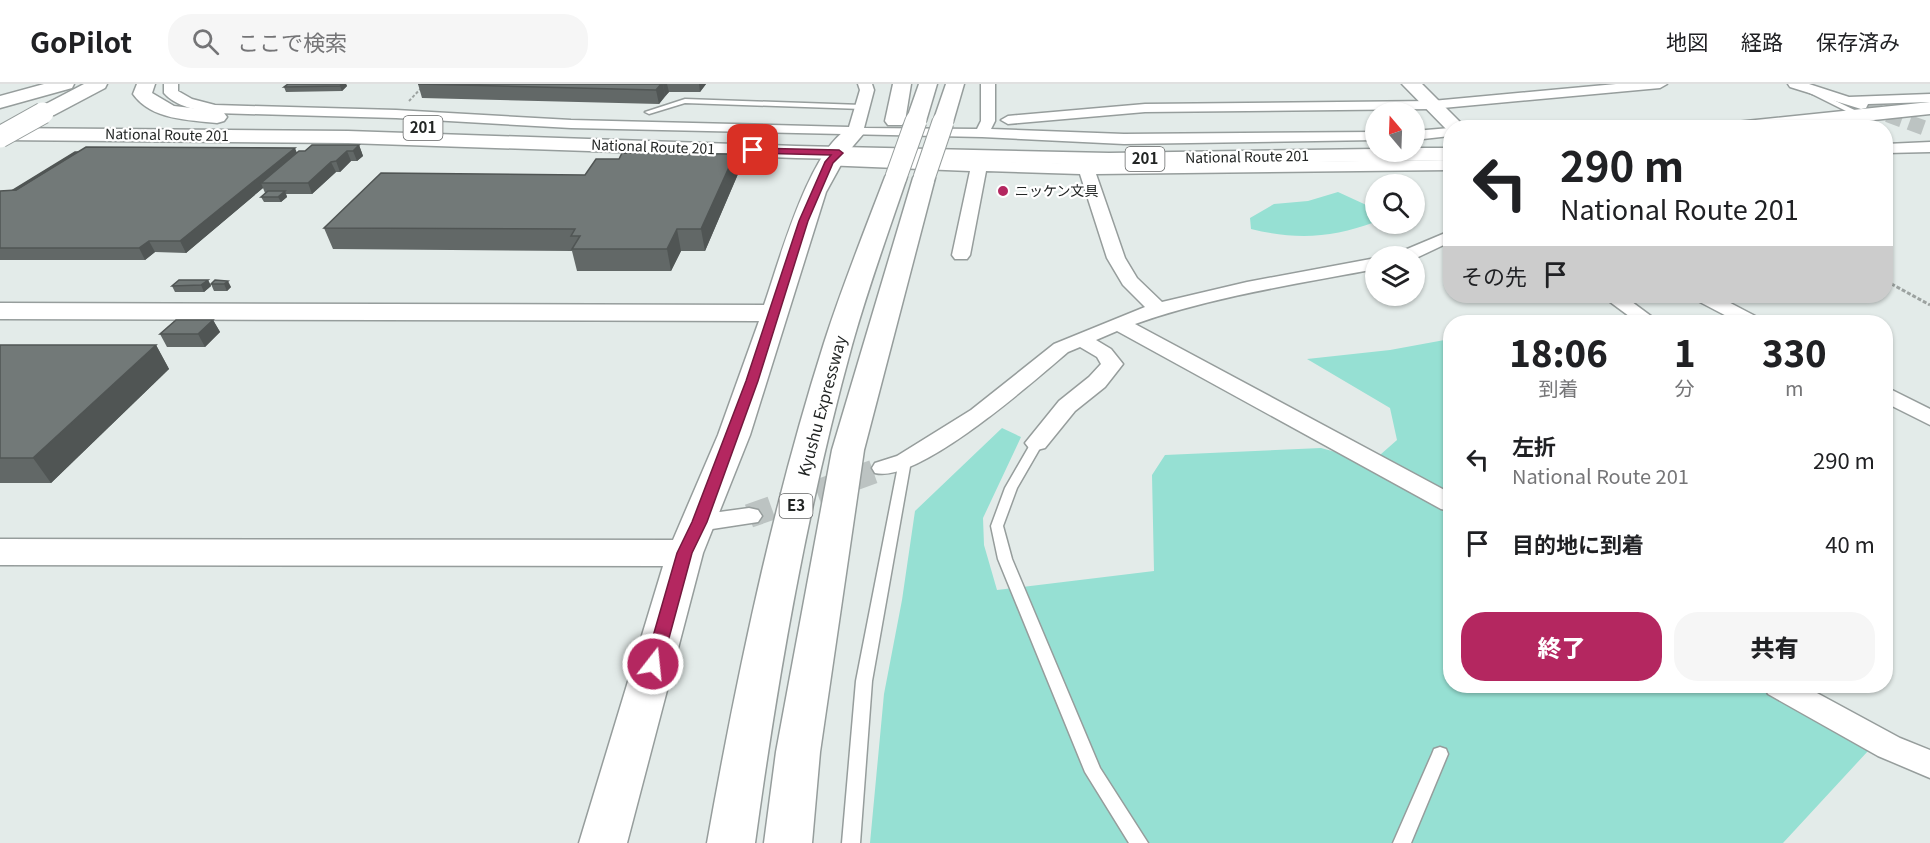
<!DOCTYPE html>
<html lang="ja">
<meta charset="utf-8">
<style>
body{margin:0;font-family:Georgia,"Noto Sans JP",serif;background:#f6f6f6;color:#202124;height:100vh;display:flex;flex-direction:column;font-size:22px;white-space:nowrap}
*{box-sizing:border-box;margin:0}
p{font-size:20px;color:#757577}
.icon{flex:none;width:33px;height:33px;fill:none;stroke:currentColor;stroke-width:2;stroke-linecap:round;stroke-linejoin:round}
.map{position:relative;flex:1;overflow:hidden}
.sheet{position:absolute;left:1443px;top:231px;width:450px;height:378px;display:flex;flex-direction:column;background:#fff;border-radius:24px;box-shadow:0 2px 4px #0004}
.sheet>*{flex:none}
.guide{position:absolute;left:1443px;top:36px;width:450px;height:183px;border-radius:24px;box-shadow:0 2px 4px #0004;background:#fff;color:#202124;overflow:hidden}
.needle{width:39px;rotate:341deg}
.tools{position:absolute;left:1365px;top:18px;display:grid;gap:12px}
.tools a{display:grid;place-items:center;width:60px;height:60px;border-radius:50%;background:#fff;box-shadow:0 2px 4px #0004;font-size:30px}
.pin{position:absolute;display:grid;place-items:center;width:51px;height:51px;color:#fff;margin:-26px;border-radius:12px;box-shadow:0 3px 9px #0006}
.me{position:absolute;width:66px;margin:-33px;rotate:16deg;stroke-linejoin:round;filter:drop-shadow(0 0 4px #0008)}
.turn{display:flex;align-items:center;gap:21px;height:126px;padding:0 18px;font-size:27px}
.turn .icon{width:78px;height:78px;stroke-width:2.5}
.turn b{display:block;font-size:42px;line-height:51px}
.then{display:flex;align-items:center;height:57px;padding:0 18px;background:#0003;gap:12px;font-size:22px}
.eta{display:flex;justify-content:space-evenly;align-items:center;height:102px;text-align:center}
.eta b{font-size:36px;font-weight:800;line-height:42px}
.primary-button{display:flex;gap:12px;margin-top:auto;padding:12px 18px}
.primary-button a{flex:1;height:69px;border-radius:24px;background:#b42760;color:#fff;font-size:24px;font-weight:800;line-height:69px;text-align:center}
.primary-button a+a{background:#f6f6f6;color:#202124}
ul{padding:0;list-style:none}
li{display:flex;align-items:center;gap:18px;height:84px;padding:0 18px}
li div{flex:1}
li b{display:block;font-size:22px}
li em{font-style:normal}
header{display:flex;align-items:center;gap:36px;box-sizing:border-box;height:84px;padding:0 30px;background:#fff;border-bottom:2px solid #e0e0e0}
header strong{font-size:28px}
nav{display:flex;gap:33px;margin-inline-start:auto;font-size:21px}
.search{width:420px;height:54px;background:#f6f6f6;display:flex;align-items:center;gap:15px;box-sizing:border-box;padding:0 21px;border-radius:24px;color:#757577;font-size:22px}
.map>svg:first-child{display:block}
.green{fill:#96e0d3}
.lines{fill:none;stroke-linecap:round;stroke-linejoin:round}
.street-tunnel-far1{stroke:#bcc3c2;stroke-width:15;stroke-dasharray:15 8;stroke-linecap:butt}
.street-tunnel{stroke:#bcc3c2;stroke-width:24;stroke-dasharray:24 12;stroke-linecap:butt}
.lane-casing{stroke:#969d9c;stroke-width:3}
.street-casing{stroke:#969d9c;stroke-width:3}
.secondary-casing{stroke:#969d9c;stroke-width:3}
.highway-casing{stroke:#969d9c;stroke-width:3}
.path-far1{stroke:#9ca2a0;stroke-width:2;stroke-dasharray:3 2;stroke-linecap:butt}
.path{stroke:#9ca2a0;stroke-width:3;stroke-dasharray:4 2;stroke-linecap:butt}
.lane{fill:#fff;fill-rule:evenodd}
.street{fill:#fff;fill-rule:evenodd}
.secondary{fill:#fff;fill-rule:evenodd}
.highway{fill:#fff;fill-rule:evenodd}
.highway-bridge-casing{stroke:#969d9c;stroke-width:23;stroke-linecap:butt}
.highway-bridge{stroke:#fff;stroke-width:21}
.wall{fill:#626867}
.shaded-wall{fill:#505554}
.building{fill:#727978;stroke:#505554;stroke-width:1.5}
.route{fill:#b42760;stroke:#75193e;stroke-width:1.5}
.poi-dot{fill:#b42760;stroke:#fff;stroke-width:2}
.labels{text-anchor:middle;stroke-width:4.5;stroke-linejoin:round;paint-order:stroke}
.far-street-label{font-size:14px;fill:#222524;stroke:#fff}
.far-poi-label{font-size:14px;fill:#222524;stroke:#fff;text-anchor:start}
.shield{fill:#fff;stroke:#646666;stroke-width:1.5}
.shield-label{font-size:15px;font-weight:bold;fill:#222524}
.street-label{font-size:16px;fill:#222524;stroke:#fff}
</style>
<header>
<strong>GoPilot</strong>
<div class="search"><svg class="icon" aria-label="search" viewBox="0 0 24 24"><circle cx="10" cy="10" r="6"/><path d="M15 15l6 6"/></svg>ここで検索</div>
<nav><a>地図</a><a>経路</a><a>保存済み</a></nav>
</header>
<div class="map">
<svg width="1930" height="759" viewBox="0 0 1930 759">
<rect width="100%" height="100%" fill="#e3ebe9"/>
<g class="green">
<path d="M 1338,108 L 1375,125 L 1375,138 C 1332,154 1296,156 1251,145 L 1250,134 L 1274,120 L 1308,117 Z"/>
<polygon points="1450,255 1450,602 1756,602 1868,667 1783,759 870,759 884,610 902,516 915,427 1002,344 1021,353 983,434 984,461 997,506 1154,487 1152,391 1165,371 1321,364 1372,378 1397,356 1390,324 1307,275 1390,266"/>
</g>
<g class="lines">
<polyline class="street-tunnel-far1" points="1866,23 1930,46"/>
<polyline class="street-tunnel" points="749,432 884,384"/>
<g class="lane-casing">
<g id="lane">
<polygon points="1792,0 1800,0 1865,31 1858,33"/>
<polygon points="685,15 862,21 866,23 862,25 685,19 649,30 645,28"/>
<polygon points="1037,355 1043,359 1017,404 1003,442 1012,475 1100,684 1148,759 1129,759 1085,688 998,475 991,442 1005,404 1031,359"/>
<polygon points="905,373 911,377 872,597 860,759 842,759 856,597 899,377"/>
<polygon points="1440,663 1446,665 1448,670 1411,759 1393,759 1432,670 1434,665"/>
</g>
</g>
<g class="street-casing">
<g id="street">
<path d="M 164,0 L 178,0 L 178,7 L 192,15 L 215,21 L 396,26 L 571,36 L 849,43 L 860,6 L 858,0 L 872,0 L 874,6 L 864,44 L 977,45 L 981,37 L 981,0 L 995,0 L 995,37 L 991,45 L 1124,50 L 1376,48 L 1376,56 L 1124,60 L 982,53 L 571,44 L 396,34 L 215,29 C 198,26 176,23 164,9 Z"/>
<polygon points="1616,0 1667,0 1660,4 1432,25 1145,28 1008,40 1001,36 1008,32 1145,20 1432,17"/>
<polygon points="1788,0 1809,0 1849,13 1930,10 1930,18 1868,20 1866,24 1861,25 1790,3"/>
<polygon points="1450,44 1450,52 1414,56 1414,47"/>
<polygon points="1930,58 1930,68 1886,69 1886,60"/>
<path d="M 829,73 L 1086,80 L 1450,76 L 1450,86 L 1096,90 L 1125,174 L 1137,194 L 1162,218 L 1247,198 L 1376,174 L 1376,185 C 1295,200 1212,213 1135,240 L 1450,409 L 1450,427 L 1441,425 L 1117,247 L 1096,256 L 1111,265 L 1123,280 L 1105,303 L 1075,327 L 1045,364 L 1037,366 L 1029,364 L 1025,359 L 1059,317 L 1089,293 L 1101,280 L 1097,273 L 1080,263 L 1068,268 C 1034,297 918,400 875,389 L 872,384 L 875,379 L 897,372 L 971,326 L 1054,260 L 1145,223 L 1123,201 L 1107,174 L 1080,90 L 986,87 L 970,171 L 967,175 L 955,175 L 952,171 L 970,87 L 823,81 L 821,78 Z"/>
<polygon points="1450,147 1450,158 1414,175 1414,172 1397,172 1400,168"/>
<polygon points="1602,212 1624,212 1659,238 1637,238"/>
<polygon points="1693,212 1717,212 1759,234 1762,238 1738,238 1696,216"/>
<polygon points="1886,303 1930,325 1930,341 1886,319"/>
<polygon points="749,424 758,426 762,432 758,438 699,447 690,444 686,438 690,432"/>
<polygon points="1764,602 1804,602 1900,654 1930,666 1930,694 1878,672 1768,610"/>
</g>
</g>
<g class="secondary-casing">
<g id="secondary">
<polygon points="1402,0 1422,0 1466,44 1450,44 1449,48"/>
<path d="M 855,42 L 862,44 L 865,48 L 848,68 L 826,108 L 750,351 L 703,469 L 627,759 L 579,759 L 663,482 L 0,481 L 0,455 L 673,456 L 718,351 L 759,237 L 0,235 L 0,219 L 764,221 C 778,182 812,53 855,42 Z"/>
</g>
</g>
<g class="highway-casing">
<g id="highway">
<polygon points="44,0 74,0 72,4 0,24 0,12"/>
<polygon points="84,0 107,0 105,4 54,31 40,31 37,27 40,23"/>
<path d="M 137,0 L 155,0 L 152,9 L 174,22 L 217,27 L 224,29 L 227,33 L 224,37 L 217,39 C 189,36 151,36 133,10 Z"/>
<polygon points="893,0 911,0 905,37 902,41 888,41 885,37"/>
<polygon points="919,0 937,0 926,37 923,41 909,41 906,37"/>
<polygon points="946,0 964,0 953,38 950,42 936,42 933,38"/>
<polygon points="1930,18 1930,30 1799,44 1726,44 1729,40 1736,38"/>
<polygon points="0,44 348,47 796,62 1109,69 1376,65 1376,68 1414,68 1414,64 1450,64 1450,76 1109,81 796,74 348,59 0,56"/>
<path d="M 896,86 L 904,88 L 907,93 C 888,149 868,204 852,261 C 807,424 778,591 755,759 L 707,759 C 737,591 772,423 824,259 C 842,203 864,148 885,93 L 888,88 Z"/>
<polygon points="924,87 932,89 935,94 864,366 820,668 812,759 764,759 776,668 832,366 913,94 916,89"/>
</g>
</g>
<polyline class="path-far1" points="409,17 425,0"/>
<polyline class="path" points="1886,197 1930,221"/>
<use href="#lane" class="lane"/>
<use href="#street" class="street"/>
<use href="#secondary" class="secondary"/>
<use href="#highway" class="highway"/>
<g class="highway-bridge-casing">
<g id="highway-bridge">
<polyline points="0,53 43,29"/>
<polyline points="896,93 916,37"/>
<polyline points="924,94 943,38"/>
</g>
</g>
<use href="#highway-bridge" class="highway-bridge"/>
</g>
<g class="wall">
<polygon points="288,0 369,0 346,0 347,2 342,7 286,8 284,3"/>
<polygon points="418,0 706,0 700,8 669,8 659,20 422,14"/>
<polygon points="359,61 363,72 357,77 351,77 340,88 336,88 312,110 286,110 287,113 281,118 264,118 261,113 265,109 263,104 186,169 155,168 145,176 0,176 0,107 13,106 305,67"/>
<polygon points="735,70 738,90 705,167 681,167 671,187 577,187 572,167 333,165 324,144 585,91"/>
<polygon points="208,196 211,202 204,208 175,208 172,202"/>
<polygon points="215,196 231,203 227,207 214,207 211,200"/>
<polygon points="213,236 220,248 205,263 167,263 160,250"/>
<polygon points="0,261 156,261 169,285 51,399 0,399"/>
</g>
<g class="shaded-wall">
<polygon points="342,0 346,0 347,2 342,7 340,2"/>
<polygon points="661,0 663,0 665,12 659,20 656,6"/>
<polygon points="663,0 667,0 669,8 665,12"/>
<polygon points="699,0 706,0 700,8"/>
<polygon points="359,61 363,72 357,77 353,67"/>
<polygon points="295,64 299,74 261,99 263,104 186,169 180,157"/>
<polygon points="347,67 351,77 340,88 336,77"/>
<polygon points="735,70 738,90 705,167 701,145"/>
<polygon points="331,78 336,88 312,110 308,99"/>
<polygon points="285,107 287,113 281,118 278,113"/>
<polygon points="677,145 681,167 671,187 667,165"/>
<polygon points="149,157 155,168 145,176 139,164"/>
<polygon points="208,196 211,202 204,208 201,201"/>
<polygon points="228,197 231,203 227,207 224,200"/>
<polygon points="213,236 220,248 205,263 198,250"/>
<polygon points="156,261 169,285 51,399 33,374"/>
</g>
<g class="building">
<polygon points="288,0 342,0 340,2 284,3"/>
<polygon points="418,0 661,0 656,6"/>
<polygon points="312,61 359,61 353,67 347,67 336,77 331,78 308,99 261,99 299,67 305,67"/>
<polygon points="86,63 295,64 180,157 149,157 139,164 0,164 0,107 16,106"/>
<polygon points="75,68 77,68 16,106 13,106"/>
<polygon points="622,69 735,70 701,145 677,145 667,165 572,165 580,152 571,152 575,145 324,144 381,89 585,91 596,75 619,75"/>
<polygon points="268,107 285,107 278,113 261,113"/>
<polygon points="179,196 208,196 201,201 172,202"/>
<polygon points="215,196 228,197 224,200 211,200"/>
<polygon points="176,236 213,236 198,250 160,250"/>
<polygon points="0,261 156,261 33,374 0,374"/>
</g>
<polygon class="route" points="750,64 839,66 843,69 833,79 808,137 758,297 707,438 692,469 662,580 659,585 653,587 647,585 645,580 677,469 692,438 746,297 799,137 825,78 831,71 753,69 750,68"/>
<circle class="poi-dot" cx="1003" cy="107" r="6"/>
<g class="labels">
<g class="far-street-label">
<text transform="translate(167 51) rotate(1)" y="5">National Route 201</text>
<text transform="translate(653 63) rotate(2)" y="5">National Route 201</text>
<text transform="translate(1247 73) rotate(-1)" y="5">National Route 201</text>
</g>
<g class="far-poi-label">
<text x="1015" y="112">ニッケン文具</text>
</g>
<g class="shield">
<rect x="403.5" y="32" width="39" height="24" rx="4.5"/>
<rect x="1125.5" y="63" width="39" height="24" rx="4.5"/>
<rect x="779.5" y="410" width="33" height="24" rx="4.5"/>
</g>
<g class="shield-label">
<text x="423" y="49">201</text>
<text x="1145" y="80">201</text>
<text x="796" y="427">E3</text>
</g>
<g class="street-label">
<text transform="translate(822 322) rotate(-75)" y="6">Kyushu Expressway</text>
</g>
</g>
</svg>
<div class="tools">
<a><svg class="needle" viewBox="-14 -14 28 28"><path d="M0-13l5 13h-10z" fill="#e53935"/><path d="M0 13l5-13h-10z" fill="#757577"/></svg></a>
<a><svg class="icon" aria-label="search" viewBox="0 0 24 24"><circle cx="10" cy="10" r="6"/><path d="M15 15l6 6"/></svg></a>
<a><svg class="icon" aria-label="layers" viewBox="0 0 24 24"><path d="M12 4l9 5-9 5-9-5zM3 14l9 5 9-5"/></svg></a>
</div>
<div class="pin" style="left:753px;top:66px;background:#d93025"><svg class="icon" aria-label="arrive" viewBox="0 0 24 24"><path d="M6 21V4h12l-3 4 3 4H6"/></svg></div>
<svg class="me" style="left:653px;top:580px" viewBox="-20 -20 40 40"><circle r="17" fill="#b42760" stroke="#fff" stroke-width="3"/><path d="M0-11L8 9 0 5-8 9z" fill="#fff"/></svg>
<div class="guide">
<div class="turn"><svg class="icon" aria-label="left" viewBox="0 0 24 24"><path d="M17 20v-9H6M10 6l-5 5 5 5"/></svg><div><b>290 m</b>National Route 201</div></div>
<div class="then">その先<svg class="icon" aria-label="arrive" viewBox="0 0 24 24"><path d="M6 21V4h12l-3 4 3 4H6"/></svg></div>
</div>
<section class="sheet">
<div class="eta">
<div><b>18:06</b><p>到着</p></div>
<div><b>1</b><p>分</p></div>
<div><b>330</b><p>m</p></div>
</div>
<ul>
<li><svg class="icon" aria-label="left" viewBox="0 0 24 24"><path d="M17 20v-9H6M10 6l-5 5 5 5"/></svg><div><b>左折</b><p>National Route 201</p></div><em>290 m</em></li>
<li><svg class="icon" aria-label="arrive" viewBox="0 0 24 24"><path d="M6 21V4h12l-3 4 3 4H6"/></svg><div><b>目的地に到着</b></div><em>40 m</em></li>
</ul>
<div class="primary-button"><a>終了</a><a>共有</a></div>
</section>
</div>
